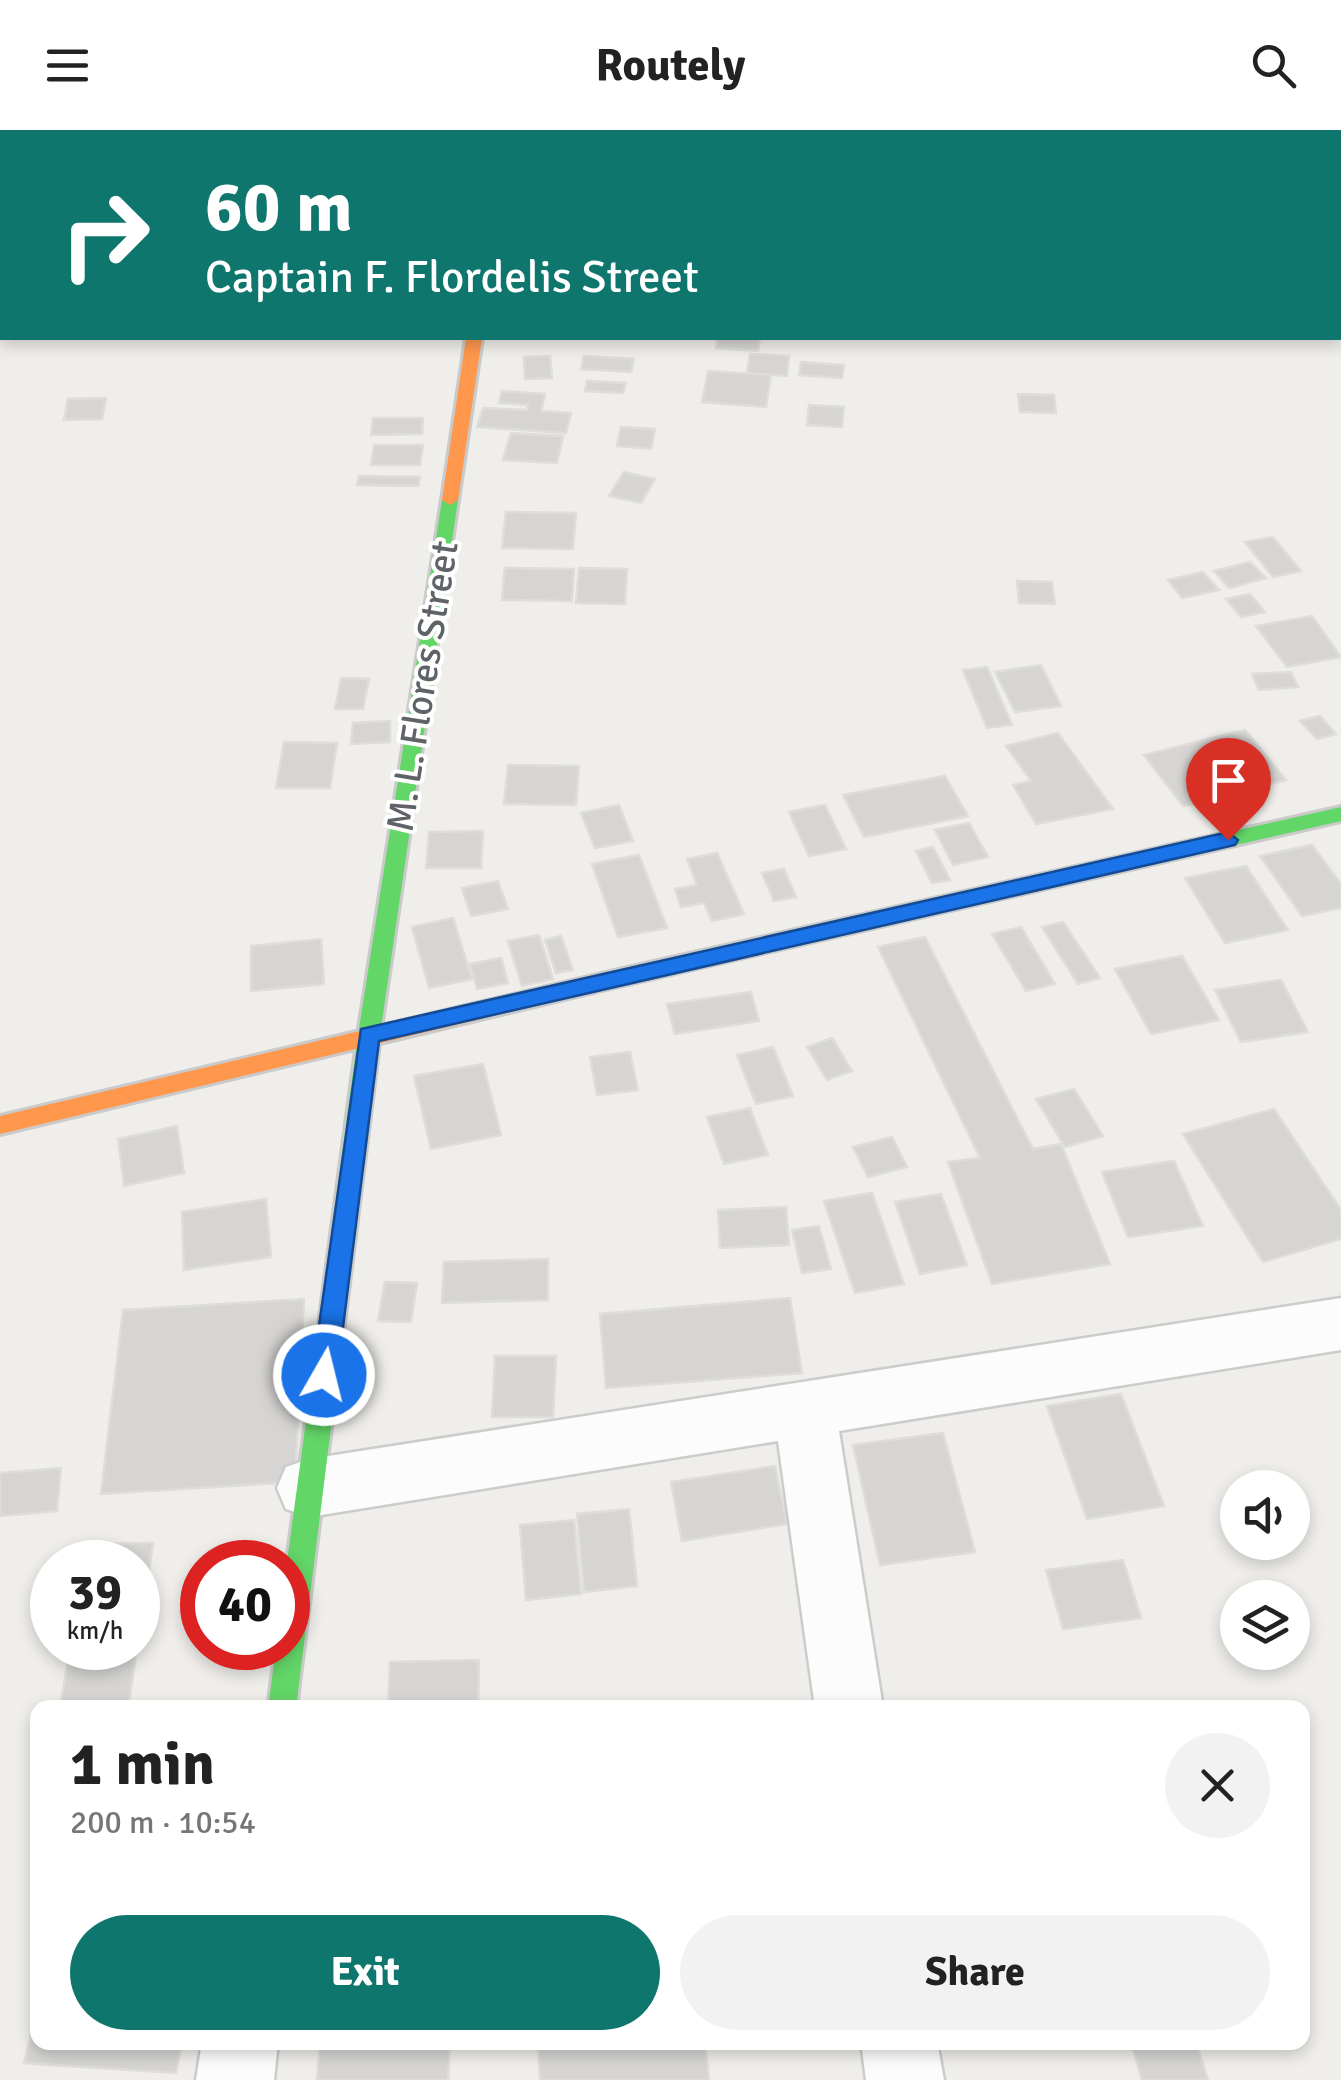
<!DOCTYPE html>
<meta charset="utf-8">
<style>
body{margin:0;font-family:Signika,sans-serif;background:#f2f2f2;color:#222;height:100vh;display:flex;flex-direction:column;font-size:38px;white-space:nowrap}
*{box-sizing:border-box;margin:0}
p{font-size:32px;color:#767676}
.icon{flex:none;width:55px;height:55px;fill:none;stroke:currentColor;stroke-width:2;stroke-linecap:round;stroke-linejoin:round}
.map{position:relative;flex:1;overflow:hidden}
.drawer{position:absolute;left:30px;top:1570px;width:1280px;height:350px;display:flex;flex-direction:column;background:#fff;border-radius:20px;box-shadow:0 5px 15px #0003}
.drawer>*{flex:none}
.banner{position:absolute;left:0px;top:0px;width:1342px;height:210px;box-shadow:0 5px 15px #0003;background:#0f766e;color:#fff;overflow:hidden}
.tools{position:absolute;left:1220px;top:1340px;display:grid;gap:20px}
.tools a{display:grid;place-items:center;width:90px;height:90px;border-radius:50%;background:#fff;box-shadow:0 5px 15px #0003;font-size:50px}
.speed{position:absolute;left:30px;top:1410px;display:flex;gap:20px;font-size:50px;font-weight:700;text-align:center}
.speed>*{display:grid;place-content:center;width:130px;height:130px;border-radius:50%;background:#fff;box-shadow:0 5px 15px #0003;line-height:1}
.speed small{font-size:25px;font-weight:400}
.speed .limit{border:15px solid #d22;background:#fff;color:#111}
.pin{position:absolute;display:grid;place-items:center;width:85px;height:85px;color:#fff;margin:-102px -42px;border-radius:50% 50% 50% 0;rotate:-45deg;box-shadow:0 0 10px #0007}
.pin .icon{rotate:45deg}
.me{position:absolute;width:110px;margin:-55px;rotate:8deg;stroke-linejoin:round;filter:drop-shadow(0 0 8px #0008)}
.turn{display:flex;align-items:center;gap:35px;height:210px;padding:0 40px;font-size:45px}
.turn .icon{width:130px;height:130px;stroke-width:2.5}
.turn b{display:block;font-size:70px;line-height:85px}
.round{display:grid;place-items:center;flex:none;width:105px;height:105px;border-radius:52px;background:#f2f2f2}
.head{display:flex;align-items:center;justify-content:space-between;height:170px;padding:0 40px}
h1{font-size:60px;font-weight:700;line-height:75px}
.action{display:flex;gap:20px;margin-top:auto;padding:20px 40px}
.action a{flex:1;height:115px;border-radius:60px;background:#0f766e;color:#fff;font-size:40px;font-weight:700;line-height:115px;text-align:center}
.action a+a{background:#f2f2f2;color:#222}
header{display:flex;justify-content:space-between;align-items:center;height:130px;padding:0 40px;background:#fff;font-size:45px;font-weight:700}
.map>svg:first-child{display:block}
.building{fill:#d6d5d3;stroke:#deddd9;stroke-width:2.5}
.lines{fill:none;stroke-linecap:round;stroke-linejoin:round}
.street-casing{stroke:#cbcccc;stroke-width:5}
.fast-casing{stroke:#cacacb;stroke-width:6}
.slow-casing{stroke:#cacacb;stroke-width:6}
.street{fill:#fdfcfc;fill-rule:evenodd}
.fast{fill:#63d668;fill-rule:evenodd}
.slow{fill:#ff974d;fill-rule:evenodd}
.route{fill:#1a73e8;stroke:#114b97;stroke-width:2.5}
.labels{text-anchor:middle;stroke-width:8;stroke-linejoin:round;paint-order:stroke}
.street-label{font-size:38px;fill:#5f6368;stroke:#fff}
</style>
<header><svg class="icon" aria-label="menu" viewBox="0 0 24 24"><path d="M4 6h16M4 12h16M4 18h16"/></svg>Routely<svg class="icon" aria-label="search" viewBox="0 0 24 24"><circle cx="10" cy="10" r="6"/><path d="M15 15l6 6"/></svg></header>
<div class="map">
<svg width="1341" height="1950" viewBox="0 0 1341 1950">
<rect width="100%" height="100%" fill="#efeeea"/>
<g class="building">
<polygon points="718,208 760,208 758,221 716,218"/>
<polygon points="750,224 789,226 787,246 747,243"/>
<polygon points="550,226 552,248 525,249 524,227"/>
<polygon points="584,226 634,229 631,242 581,239"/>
<polygon points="801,232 844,235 842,248 799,245"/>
<polygon points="708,241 771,245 766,277 702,272"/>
<polygon points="587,251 626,253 623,263 585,261"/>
<polygon points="502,261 545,264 541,281 571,283 566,303 477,297 483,278 527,280 528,275 499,273"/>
<polygon points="1018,264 1054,265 1056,283 1020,282"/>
<polygon points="106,268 102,289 64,290 68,269"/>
<polygon points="809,275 844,277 842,297 807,295"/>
<polygon points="373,288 423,288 422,304 371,305"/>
<polygon points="621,297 655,299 651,319 617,316"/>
<polygon points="511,303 563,306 557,333 503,330"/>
<polygon points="374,315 423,315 420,335 371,335"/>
<polygon points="624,342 655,349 641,373 609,366"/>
<polygon points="359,346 420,347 418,356 357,355"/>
<polygon points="506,382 576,383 573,419 502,418"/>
<polygon points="1273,407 1301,441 1273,447 1245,412"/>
<polygon points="1250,432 1266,448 1229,458 1214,441"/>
<polygon points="505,438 574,439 572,471 502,470"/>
<polygon points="579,438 627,439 625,474 576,473"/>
<polygon points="1203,442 1219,460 1182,468 1168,450"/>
<polygon points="1017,451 1052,452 1055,474 1019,473"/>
<polygon points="1250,464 1265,482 1241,487 1226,469"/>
<polygon points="1312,486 1341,527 1287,537 1256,496"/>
<polygon points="1041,535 1061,576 1015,582 995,542"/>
<polygon points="987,537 1012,595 987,598 963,540"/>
<polygon points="1291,542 1298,557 1259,560 1252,544"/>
<polygon points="341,548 369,549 363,579 335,579"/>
<polygon points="1320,586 1336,604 1317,609 1300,591"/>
<polygon points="390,591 390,612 351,614 353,593"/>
<polygon points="1245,600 1286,650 1183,676 1144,625"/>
<polygon points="1058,603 1113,679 1036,694 1013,655 1031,651 1006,616"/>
<polygon points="284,612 337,613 330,658 276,658"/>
<polygon points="508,635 579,636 576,675 504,674"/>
<polygon points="945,646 968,686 864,707 843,665"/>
<polygon points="619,675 633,711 595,718 581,683"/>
<polygon points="825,675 846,719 809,726 789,682"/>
<polygon points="969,693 988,727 953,735 935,700"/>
<polygon points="483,701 481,738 426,738 429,702"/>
<polygon points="1312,715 1341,754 1341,778 1302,786 1260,726"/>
<polygon points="933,717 950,750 932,753 916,721"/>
<polygon points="717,723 744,784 712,791 704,773 681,777 675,759 697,755 687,729"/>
<polygon points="639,725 667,798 618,807 592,734"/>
<polygon points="1246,736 1288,800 1225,813 1185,748"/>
<polygon points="784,739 796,767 774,771 762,743"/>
<polygon points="498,751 508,779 471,786 462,758"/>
<polygon points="453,788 472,849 429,858 412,797"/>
<polygon points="1063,792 1100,848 1078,854 1042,797"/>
<polygon points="1021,797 1055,854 1026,861 992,804"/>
<polygon points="539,805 553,849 522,856 508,811"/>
<polygon points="561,806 573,840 556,843 545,810"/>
<polygon points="925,807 1033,1019 1061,1014 1110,1134 992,1154 948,1032 980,1028 878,817"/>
<polygon points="321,809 324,854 251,861 251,816"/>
<polygon points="1182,826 1219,890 1151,904 1115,839"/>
<polygon points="501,828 508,853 477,859 470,834"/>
<polygon points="1281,850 1308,902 1241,912 1215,860"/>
<polygon points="751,862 759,891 675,904 667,874"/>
<polygon points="832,908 852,941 827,950 807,917"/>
<polygon points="773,917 793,966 756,974 737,925"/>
<polygon points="630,922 638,960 597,965 590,927"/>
<polygon points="483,934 501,1005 431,1019 414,946"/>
<polygon points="1074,959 1103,1006 1065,1017 1036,969"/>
<polygon points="750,978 768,1025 724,1034 707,987"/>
<polygon points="1274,979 1341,1080 1341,1109 1263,1132 1183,1004"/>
<polygon points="177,996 184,1043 124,1056 118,1009"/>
<polygon points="892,1007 907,1037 868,1047 853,1017"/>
<polygon points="1174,1031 1203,1096 1128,1107 1102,1042"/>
<polygon points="872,1063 904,1154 855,1163 824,1071"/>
<polygon points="941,1064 967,1135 920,1144 895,1072"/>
<polygon points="266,1069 271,1127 184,1140 182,1082"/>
<polygon points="786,1077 789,1115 720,1118 718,1080"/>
<polygon points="819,1096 831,1139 802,1143 792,1100"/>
<polygon points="548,1129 548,1170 442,1173 444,1132"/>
<polygon points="385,1152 417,1153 411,1192 378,1191"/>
<polygon points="790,1168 802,1243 606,1258 600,1184"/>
<polygon points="304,1169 295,1352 101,1364 123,1180"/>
<polygon points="495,1226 556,1226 553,1287 492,1287"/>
<polygon points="1121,1264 1164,1376 1087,1389 1047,1276"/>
<polygon points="943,1303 975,1422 880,1435 853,1315"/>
<polygon points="775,1336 787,1394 682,1411 671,1352"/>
<polygon points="61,1338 57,1381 0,1386 0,1343"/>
<polygon points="629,1379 637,1456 584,1462 577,1384"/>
<polygon points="574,1390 581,1464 526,1470 520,1395"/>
<polygon points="153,1413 138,1516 138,1432 85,1432 88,1414"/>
<polygon points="1123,1430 1141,1488 1063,1499 1046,1440"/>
<polygon points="70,1518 137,1518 128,1578 60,1578"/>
<polygon points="479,1530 478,1578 388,1578 390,1532"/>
<polygon points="38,1876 38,1912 182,1912 176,1943 24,1933"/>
<polygon points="320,1912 450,1912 448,1950 317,1950"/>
<polygon points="538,1912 705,1912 709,1950 540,1950"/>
<polygon points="1131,1912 1196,1912 1208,1950 1142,1950"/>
</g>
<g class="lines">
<g class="street-casing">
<g id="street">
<polygon points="1341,1168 1341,1220 839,1301 883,1578 815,1578 778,1311 309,1387 286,1379 277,1358 286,1337 309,1329"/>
<polygon points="202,1912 278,1912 274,1950 196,1950"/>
<polygon points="861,1912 937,1912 944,1950 866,1950"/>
</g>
</g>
<g class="fast-casing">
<g id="fast">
<polygon points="450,365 458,370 380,905 296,1578 268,1578 276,1518 288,1518 287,1432 358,905 442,370"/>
<polygon points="1341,677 1341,691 623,855 612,847 623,839"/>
</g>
</g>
<g class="slow-casing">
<g id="slow">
<polygon points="466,208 482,208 458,370 450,375 442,370"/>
<polygon points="623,839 631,841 634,847 631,853 0,1004 0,986"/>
</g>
</g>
<use href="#street" class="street"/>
<use href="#fast" class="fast"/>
<use href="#slow" class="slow"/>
</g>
<polygon class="route" points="1228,702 1238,710 1235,715 379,911 337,1245 333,1253 324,1256 315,1253 312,1245 361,899"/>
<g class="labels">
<g class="street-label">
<text transform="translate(422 556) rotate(-81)" y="13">M. L. Flores Street</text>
</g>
</g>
</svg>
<div class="tools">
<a><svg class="icon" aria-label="sound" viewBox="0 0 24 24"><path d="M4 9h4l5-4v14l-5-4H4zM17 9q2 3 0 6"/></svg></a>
<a><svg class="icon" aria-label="layers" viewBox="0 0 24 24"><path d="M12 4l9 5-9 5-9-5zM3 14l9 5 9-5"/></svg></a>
</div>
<div class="speed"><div>39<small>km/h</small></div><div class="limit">40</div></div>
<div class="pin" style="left:1228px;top:710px;background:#d93025"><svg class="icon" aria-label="arrive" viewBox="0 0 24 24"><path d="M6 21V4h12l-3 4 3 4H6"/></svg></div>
<svg class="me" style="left:324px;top:1245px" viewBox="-20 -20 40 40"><circle r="17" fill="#1a73e8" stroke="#fff" stroke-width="3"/><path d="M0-11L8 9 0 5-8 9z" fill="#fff"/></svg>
<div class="banner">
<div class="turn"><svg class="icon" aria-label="right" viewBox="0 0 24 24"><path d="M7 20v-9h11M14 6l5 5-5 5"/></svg><div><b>60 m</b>Captain F. Flordelis Street</div></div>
</div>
<section class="drawer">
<div class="head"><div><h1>1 min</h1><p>200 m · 10:54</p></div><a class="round"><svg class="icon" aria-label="close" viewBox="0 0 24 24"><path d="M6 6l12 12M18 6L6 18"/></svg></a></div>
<div class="action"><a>Exit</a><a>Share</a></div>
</section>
</div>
